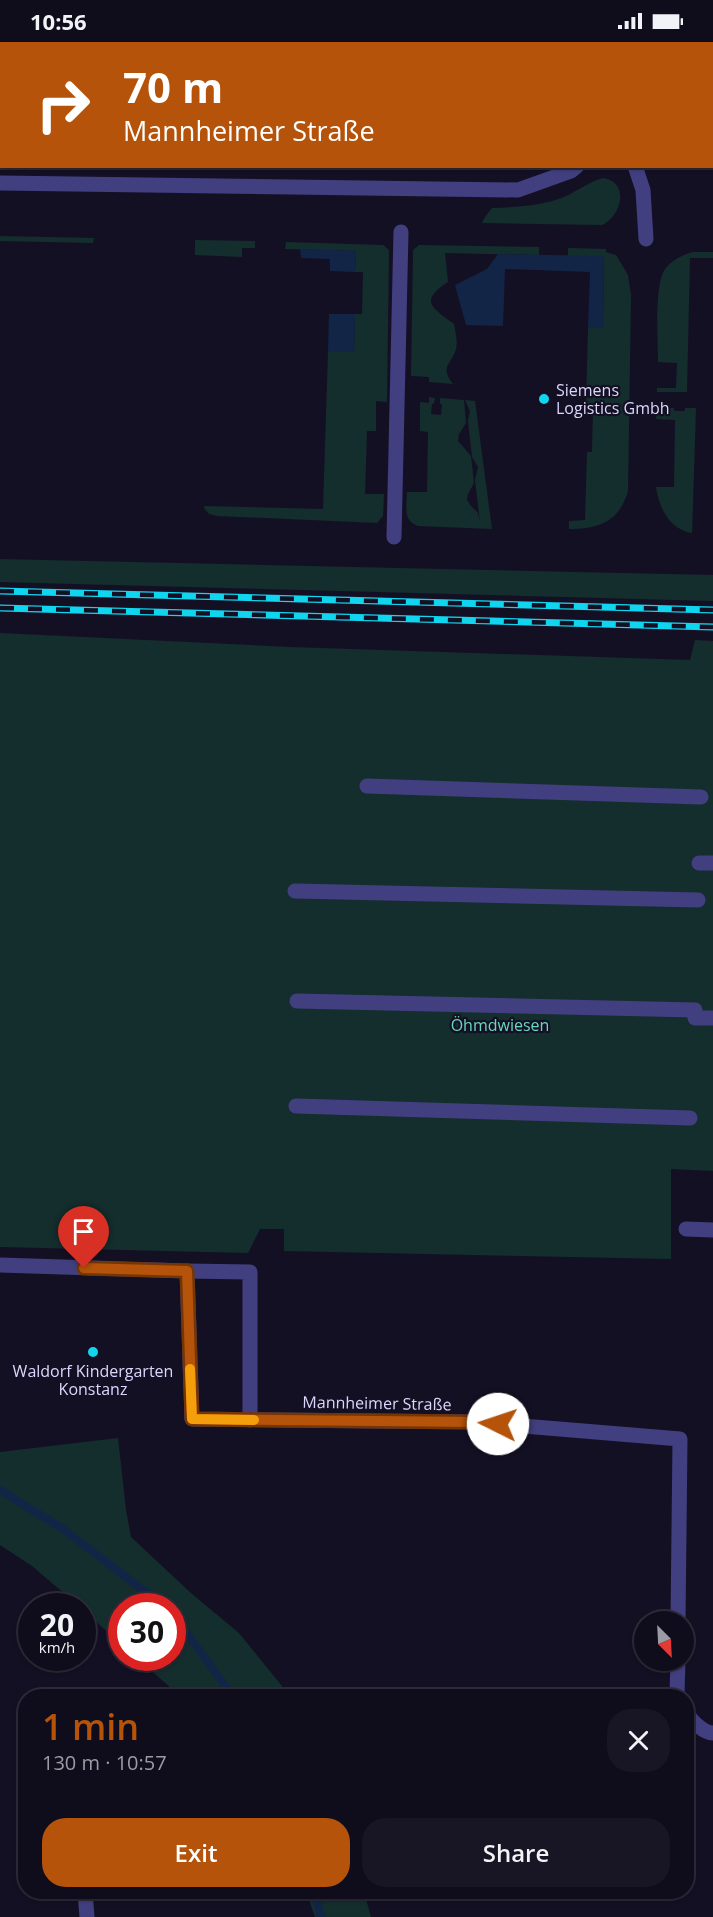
<!DOCTYPE html>
<meta charset="utf-8">
<style>
body{margin:0;font-family:"Open Sans",sans-serif;background:#181524;color:#f1f3f6;height:100vh;display:flex;flex-direction:column;font-size:22px;white-space:nowrap}
*{box-sizing:border-box;margin:0}
p{font-size:20px;color:#9b9ba3}
.icon{flex:none;width:33px;height:33px;fill:none;stroke:currentColor;stroke-width:2;stroke-linecap:round;stroke-linejoin:round}
.map{position:relative;flex:1;overflow:hidden}
.panel{position:absolute;left:18px;top:1647px;width:676px;height:210px;display:flex;flex-direction:column;background:#0f0c1b;border-radius:24px;box-shadow:0 2px 4px #0004,0 0 0 2px #2f2c3a}
.panel>*{flex:none}
.top-card{position:absolute;left:0px;top:0px;width:714px;height:126px;box-shadow:0 2px 4px #0004,0 0 0 2px #2f2c3a;background:#b45309;color:#fff;overflow:hidden}
.needle{width:39px;rotate:156deg}
.fabs{position:absolute;left:634px;top:1569px;display:grid;gap:12px}
.fabs a{display:grid;place-items:center;width:60px;height:60px;border-radius:50%;background:#0f0c1b;box-shadow:0 2px 4px #0004,0 0 0 2px #2f2c3a;font-size:30px}
.speed{position:absolute;left:18px;top:1551px;display:flex;gap:12px;font-size:30px;font-weight:700;text-align:center}
.speed>*{display:grid;place-content:center;width:78px;height:78px;border-radius:50%;background:#0f0c1b;box-shadow:0 2px 4px #0004,0 0 0 2px #2f2c3a;line-height:1}
.speed small{font-size:15px;font-weight:400}
.speed .limit{border:9px solid #d22;background:#fff;color:#111}
.pin{position:absolute;display:grid;place-items:center;width:51px;height:51px;color:#fff;margin:-62px -26px;border-radius:50% 50% 50% 0;rotate:-45deg;box-shadow:0 0 6px #0007}
.pin .icon{rotate:45deg}
.me{position:absolute;width:66px;margin:-33px;rotate:274deg;stroke-linejoin:round;filter:drop-shadow(0 0 4px #0008)}
.turn{display:flex;align-items:center;gap:21px;height:126px;padding:0 24px;font-size:27px}
.turn .icon{width:78px;height:78px;stroke-width:2.5}
.turn b{display:block;font-size:42px;line-height:51px}
.round{display:grid;place-items:center;flex:none;width:63px;height:63px;border-radius:24px;background:#181524}
.head{display:flex;align-items:center;justify-content:space-between;height:102px;padding:0 24px}
h1{font-size:36px;font-weight:600;line-height:45px;color:#b45309}
.button{display:flex;gap:12px;margin-top:auto;padding:12px 24px}
.button a{flex:1;height:69px;border-radius:24px;background:#b45309;color:#fff;font-size:24px;font-weight:600;line-height:69px;text-align:center}
.button a+a{background:#181524;color:#f1f3f6}
.status{display:flex;justify-content:space-between;align-items:center;height:42px;padding:0 30px;background:#0f0c1b;direction:ltr}
.status svg{height:16px;fill:currentColor}
.map>svg:first-child{display:block}
.green{fill:#142e2d}
.water{fill:#122547}
.lines{fill:none;stroke-linecap:round;stroke-linejoin:round}
.stream{stroke:#122547;stroke-width:8}
.minor{stroke:#423f80;stroke-width:15}
.rail-casing{stroke:#11d4ee;stroke-width:7}
.rail{stroke:#141024;stroke-width:4.5;stroke-dasharray:14;stroke-linecap:butt}
.route-casing{stroke:#753606;stroke-width:15}
.route{stroke:#b45309;stroke-width:10}
.slow{stroke:#f59e0b;stroke-width:10}
.poi-dot{fill:#11d4ee;stroke:#141024;stroke-width:2}
.labels{text-anchor:middle;stroke-width:4.5;stroke-linejoin:round;paint-order:stroke}
.poi-label{font-size:16px;fill:#dbd7fc;stroke:#141024;text-anchor:start}
.park-label{font-size:16px;fill:#67d7bd;stroke:#141024}
.street-label{font-size:16px;fill:#dbd7fc;stroke:#141024}
</style>
<div class="status"><b>10:56</b><svg viewBox="0 0 49 12"><path d="M0 12V9h3v3zM5 12V6h3v6zM10 12V3h3v9zM15 12V0h3v12zM26 1h20v11H26zM47 4h2v5h-2z"/></svg></div>
<div class="map">
<svg width="713" height="1875" viewBox="0 0 713 1875">
<rect width="100%" height="100%" fill="#141024"/>
<g class="green">
<path d="M 603,136 C 630,140 622,174 602,183 L 482,181 L 485,175 L 492,166 C 517,165 541,164 564,155 C 577,149 589,140 603,136 Z"/>
<polygon points="0,194 94,196 93,201 0,199"/>
<polygon points="195,198 255,199 255,206 242,206 242,215 195,213"/>
<polygon points="286,200 383,203 389,208 387,360 376,359 376,389 367,389 365,452 384,452 383,474 377,481 217,474 209,472 204,466 204,464 323,467 328,310 354,310 355,272 362,272 363,230 355,230 356,209 285,207"/>
<path d="M 419,203 L 539,205 L 539,213 L 445,211 L 448,240 C 419,259 431,265 454,282 C 455,289 458,300 456,307 C 452,322 439,324 453,342 L 429,340 L 429,335 L 411,334 L 413,213 L 413,208 Z"/>
<path d="M 568,206 L 606,207 L 606,210 L 616,213 L 628,233 L 631,253 L 628,449 C 619,480 599,487 569,487 L 569,479 L 585,478 L 587,410 L 592,410 L 593,365 L 586,364 L 588,286 L 603,285 L 604,215 L 568,214 Z"/>
<path d="M 693,210 L 713,210 L 713,216 L 690,216 L 687,350 L 657,350 L 657,346 L 676,346 L 677,321 L 658,320 C 658,299 654,243 665,227 C 672,218 682,213 693,210 Z"/>
<path d="M 429,355 L 435,356 L 434,361 L 432,362 L 431,372 L 441,373 L 442,362 L 440,362 L 440,356 L 464,358 L 466,381 L 459,392 L 458,399 L 471,414 L 474,441 L 468,452 L 467,458 L 471,464 L 478,471 L 480,480 L 475,438 L 478,425 L 472,415 L 468,379 L 470,369 L 465,358 L 475,359 L 492,487 L 418,484 C 402,478 407,464 407,450 L 427,450 L 428,390 L 420,389 L 420,360 L 429,361 Z"/>
<path d="M 657,366 L 674,366 L 674,369 L 685,369 L 685,366 L 696,366 L 692,491 C 670,488 659,466 656,445 L 674,445 L 675,378 L 656,377 Z"/>
<polygon points="0,517 713,533 713,559 0,540"/>
<polygon points="0,591 290,605 690,618 695,598 713,599 713,1129 671,1127 671,1217 284,1209 284,1187 260,1187 248,1211 0,1205"/>
<polygon points="118,1396 126,1468 131,1495 192,1552 239,1591 290,1654 180,1654 137,1616 172,1616 172,1564 122,1564 121,1602 83,1568 82,1564 79,1564 32,1524 0,1503 0,1410"/>
<polygon points="306,1850 364,1850 371,1875 315,1875"/>
</g>
<g class="water">
<polygon points="300,207 356,209 355,230 330,229 330,217 301,216"/>
<polygon points="498,212 604,214 603,286 588,286 590,230 505,227 503,284 466,283 455,243 487,227"/>
<polygon points="329,272 355,272 354,310 328,310"/>
</g>
<g class="lines">
<g class="stream">
<polyline points="0,1448 63,1487 164,1564"/>
<polyline points="172,1571 232,1653"/>
<polyline points="315,1850 321,1875"/>
</g>
<g class="minor">
<polyline points="636,2 636,0"/>
<polyline points="635,124 643,148 646,197"/>
<polyline points="0,141 518,148 571,129 577,124"/>
<polyline points="394,495 401,190"/>
<polyline points="367,744 701,755"/>
<polyline points="699,821 713,821"/>
<polyline points="295,849 698,858"/>
<polyline points="297,959 695,968"/>
<polyline points="695,976 713,976"/>
<polyline points="296,1064 690,1076"/>
<polyline points="686,1187 713,1188"/>
<polyline points="0,1223 187,1229 192,1377 476,1380 680,1397 678,1580"/>
<polyline points="187,1229 250,1230 250,1378"/>
<polyline points="678,1618 677,1652 679,1654"/>
<path d="M 687,1671 C 691,1679 704,1691 713,1691"/>
<polyline points="85,1850 87,1875"/>
</g>
<g class="rail-casing">
<g id="rail">
<polyline points="0,549 713,568"/>
<polyline points="0,566 713,585"/>
</g>
</g>
<use href="#rail" class="rail"/>
</g>
<g class="lines">
<g class="route-casing">
<polyline id="route" points="84,1226 187,1229 192,1377 476,1380 498,1382"/>
</g>
<use href="#route" class="route"/>
<polyline class="slow" points="190,1327 192,1377 254,1378"/>
</g>
<g class="poi-dot">
<circle cx="544" cy="357" r="6"/>
<circle cx="93" cy="1310" r="6"/>
</g>
<g class="labels">
<g class="poi-label">
<text x="556" y="354">Siemens<tspan x="556" dy="18">Logistics Gmbh</tspan></text>
<text x="93" y="1335" text-anchor="middle">Waldorf Kindergarten<tspan x="93" dy="18">Konstanz</tspan></text>
</g>
<g class="park-label">
<text x="500" y="989">Öhmdwiesen</text>
</g>
<g class="street-label">
<text transform="translate(377 1361) rotate(1)" y="6">Mannheimer Straße</text>
</g>
</g>
</svg>
<div class="fabs">
<a><svg class="needle" viewBox="-14 -14 28 28"><path d="M0-13l5 13h-10z" fill="#e53935"/><path d="M0 13l5-13h-10z" fill="#9b9ba3"/></svg></a>
</div>
<div class="speed"><div>20<small>km/h</small></div><div class="limit">30</div></div>
<div class="pin" style="left:84px;top:1226px;background:#d93025"><svg class="icon" aria-label="arrive" viewBox="0 0 24 24"><path d="M6 21V4h12l-3 4 3 4H6"/></svg></div>
<svg class="me" style="left:498px;top:1382px" viewBox="-20 -20 40 40"><circle r="19" fill="#fff"/><path d="M0-13L10 11 0 6-10 11z" fill="#b45309"/></svg>
<div class="top-card">
<div class="turn"><svg class="icon" aria-label="right" viewBox="0 0 24 24"><path d="M7 20v-9h11M14 6l5 5-5 5"/></svg><div><b>70 m</b>Mannheimer Straße</div></div>
</div>
<section class="panel">
<div class="head"><div><h1>1 min</h1><p>130 m · 10:57</p></div><a class="round"><svg class="icon" aria-label="close" viewBox="0 0 24 24"><path d="M6 6l12 12M18 6L6 18"/></svg></a></div>
<div class="button"><a>Exit</a><a>Share</a></div>
</section>
</div>
